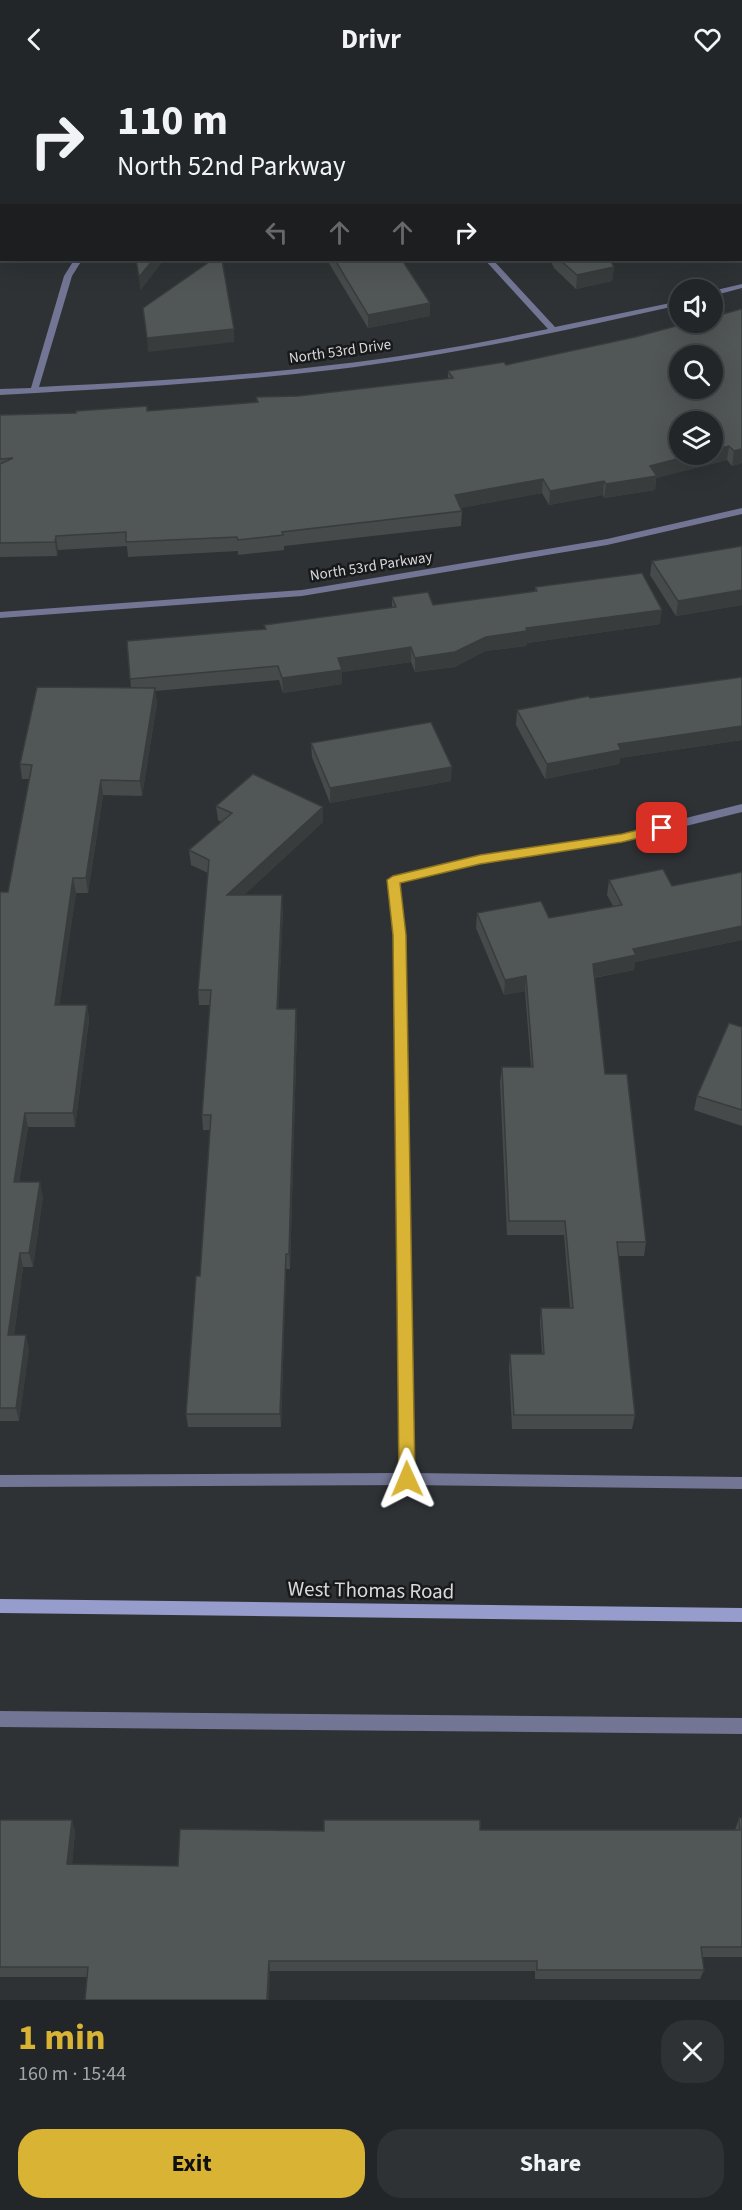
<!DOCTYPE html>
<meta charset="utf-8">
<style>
body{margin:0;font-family:"Source Sans 3",sans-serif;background:#2f3234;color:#f1f3f6;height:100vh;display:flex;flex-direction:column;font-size:22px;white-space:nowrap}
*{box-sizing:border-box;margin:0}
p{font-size:20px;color:#a3a5a8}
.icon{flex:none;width:33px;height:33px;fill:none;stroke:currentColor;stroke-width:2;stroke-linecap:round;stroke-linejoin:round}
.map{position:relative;height:1922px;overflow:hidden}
.panel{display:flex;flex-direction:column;background:#232628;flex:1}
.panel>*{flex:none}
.guide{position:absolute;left:0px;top:0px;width:742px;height:183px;box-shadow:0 6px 24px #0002,0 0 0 2px #404345;background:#232628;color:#f1f3f6;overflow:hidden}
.buttons{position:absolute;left:669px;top:201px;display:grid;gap:12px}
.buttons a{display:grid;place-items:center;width:54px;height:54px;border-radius:50%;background:#232628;box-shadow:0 6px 24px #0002,0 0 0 2px #404345;font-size:30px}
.pin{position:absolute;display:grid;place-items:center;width:51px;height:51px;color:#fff;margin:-26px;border-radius:12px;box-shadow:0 3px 9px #0006}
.me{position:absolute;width:66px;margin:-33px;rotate:359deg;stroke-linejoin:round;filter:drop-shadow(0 0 4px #0008)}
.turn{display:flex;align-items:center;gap:21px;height:126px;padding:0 18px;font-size:27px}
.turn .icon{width:78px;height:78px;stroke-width:2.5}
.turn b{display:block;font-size:42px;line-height:51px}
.lanes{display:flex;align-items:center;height:57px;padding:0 18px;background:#0003;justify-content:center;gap:30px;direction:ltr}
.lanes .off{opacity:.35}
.round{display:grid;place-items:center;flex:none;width:63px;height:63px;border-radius:24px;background:#2f3234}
.overview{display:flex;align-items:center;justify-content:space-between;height:102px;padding:0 18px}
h1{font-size:36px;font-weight:700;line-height:45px;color:#d9b334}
.cta{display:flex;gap:12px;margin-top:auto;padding:12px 18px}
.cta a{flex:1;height:69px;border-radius:24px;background:#d9b334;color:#111;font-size:24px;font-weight:700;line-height:69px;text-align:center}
.cta a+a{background:#2f3234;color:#f1f3f6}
header{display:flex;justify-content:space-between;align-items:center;height:78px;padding:0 18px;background:#232628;font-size:27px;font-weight:700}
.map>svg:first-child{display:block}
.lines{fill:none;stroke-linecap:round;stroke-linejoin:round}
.minor{fill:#727694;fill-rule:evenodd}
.secondary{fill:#969dcc;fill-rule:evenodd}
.wall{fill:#464a4b}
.shaded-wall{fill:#393c3d}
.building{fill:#515657;stroke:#393c3d;stroke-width:1.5;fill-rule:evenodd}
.route{fill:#d9b334;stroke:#8d7422;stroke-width:1.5}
.labels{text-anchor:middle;stroke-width:5;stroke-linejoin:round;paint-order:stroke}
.far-street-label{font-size:15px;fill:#d7d9db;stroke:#18191b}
.near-street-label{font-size:21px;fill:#d7d9db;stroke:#18191b}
</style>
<header><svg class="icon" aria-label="back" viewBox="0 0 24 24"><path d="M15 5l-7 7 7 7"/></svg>Drivr<svg class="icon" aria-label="heart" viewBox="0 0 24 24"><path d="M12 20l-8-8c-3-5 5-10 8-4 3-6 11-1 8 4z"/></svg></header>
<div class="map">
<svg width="742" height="1922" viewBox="0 0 742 1922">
<rect width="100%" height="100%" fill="#2f3235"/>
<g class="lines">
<g class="minor">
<rect x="107" y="0" width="6" height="2"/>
<path d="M 74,182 L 82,182 L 72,198 L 39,309 C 137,304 234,299 331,287 C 404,279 476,266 548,251 L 485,182 L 493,182 L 555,249 L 680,223 L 680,227 C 564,253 449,278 331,292 C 221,305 110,311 0,317 L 0,311 L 31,310 L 64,198 Z"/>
<polygon points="742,206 742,210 712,218 712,213"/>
<polygon points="742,430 742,436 607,467 302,518 0,540 0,534 302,512 607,461"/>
<polygon points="742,726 742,734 622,764 480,786 399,804 406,857 414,1395 742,1399 742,1411 407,1407 0,1409 0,1397 400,1395 394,857 387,802 393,798 480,778 622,756"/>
<polygon points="0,1633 742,1640 742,1656 0,1649"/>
</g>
<polygon class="secondary" points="0,1521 742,1530 742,1544 0,1535"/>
</g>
<g class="wall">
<polygon points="0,0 54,0 54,2 2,2 2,75 0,75"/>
<polygon points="529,0 742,0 742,40 741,40 741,2 531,2"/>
<polygon points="741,94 742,95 742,163 741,163"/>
<polygon points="327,182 402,182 430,225 430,238 368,250"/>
<polygon points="550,182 610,182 614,189 612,203 576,211 554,190"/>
<polygon points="742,232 742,385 732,388 727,382 656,400 655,412 604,420 603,417 549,427 542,415 460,430 462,433 461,448 284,468 284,472 238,477 238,473 128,479 127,468 58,472 57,478 0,479 0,337 147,333 257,324 256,319 298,318 448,301 448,293 506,287 635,259"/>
<polygon points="742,468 742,527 676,538 650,497 652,483"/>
<polygon points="535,509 660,546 527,565 526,568 485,573 455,589 415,594 411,584 342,594 342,606 283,615 279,602 155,613 157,625 142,718 103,717 88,815 76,815 59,927 87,927 89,942 75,1049 28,1049 19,1104 43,1118 33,1189 23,1189 14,1257 29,1271 19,1343 0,1343 0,814 8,814 29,701 22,701 20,686 131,610 127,563 265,551 264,547 392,530 392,519 433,527 535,513"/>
<polygon points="742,599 742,662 620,680 619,686 545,701 516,647 517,632 590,620"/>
<polygon points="311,665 451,703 330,725 312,679"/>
<polygon points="216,728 323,729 323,744 244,817 283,832 278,931 297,946 290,1191 286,1191 281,1349 188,1349 186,1336 200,1198 210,1052 203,1052 202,1037 210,927 199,927 198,912 208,795 191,787 189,772 221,744 218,742"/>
<polygon points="742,794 742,862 635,884 634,892 594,900 605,996 646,1164 644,1178 618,1178 635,1337 632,1351 512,1351 509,1290 510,1276 542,1276 540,1244 541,1230 570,1230 564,1157 507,1157 500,1004 502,989 531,989 525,913 504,917 476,850 477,835 549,840 613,828 607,817 609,802 672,808"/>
<polygon points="742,949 742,1048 694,1032 697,1018"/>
<polygon points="739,1740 742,1740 742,1879 702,1879 704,1892 700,1901 535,1901 535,1893 270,1893 87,1899 0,1899 0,1742 75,1753 72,1786 178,1788 324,1753 735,1752"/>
</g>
<g class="shaded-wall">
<polygon points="2,161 2,181 0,187 0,166"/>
<polygon points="153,182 164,182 140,213 139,199"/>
<polygon points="614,189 612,203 576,211 577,197"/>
<polygon points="430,225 430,238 368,250 368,237"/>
<polygon points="234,251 234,264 148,274 147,260"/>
<polygon points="729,368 727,382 656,400 655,412 604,420 606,406 650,388 696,376 712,376 712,372"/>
<polygon points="742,371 742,385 732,388 734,373"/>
<polygon points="543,401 542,415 455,431 455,417"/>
<polygon points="604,403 603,417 549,427 550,413"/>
<polygon points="56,458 58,472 57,478 55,464"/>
<polygon points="742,512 742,527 676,538 678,523"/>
<polygon points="662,532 660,546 527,565 526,568 485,573 455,589 415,594 415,580 486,559 526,550"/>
<polygon points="411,569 411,584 342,594 342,606 283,615 282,600 338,580"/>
<polygon points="155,610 157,625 142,718 140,703"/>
<polygon points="742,648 742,662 620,680 619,686 545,701 547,686 618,666"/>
<polygon points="452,689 451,703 330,725 330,710"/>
<polygon points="101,702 103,717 88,815 86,800"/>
<polygon points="323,729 323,744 228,832 227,817"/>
<polygon points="73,800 76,815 57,942 55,927"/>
<polygon points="282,817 283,832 278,946 277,931"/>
<polygon points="742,848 742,862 635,884 634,892 591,900 593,886 633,871"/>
<polygon points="526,898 525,913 504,917 505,902"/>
<polygon points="87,927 89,942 75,1049 73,1035"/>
<polygon points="296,931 297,946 290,1191 289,1176"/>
<polygon points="25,1035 28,1049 17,1118 14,1104"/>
<polygon points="40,1104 43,1118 33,1189 29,1175"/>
<polygon points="20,1175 23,1189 12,1271 8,1257"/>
<polygon points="286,1176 286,1191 281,1349 280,1336"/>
<polygon points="26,1257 29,1271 19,1343 16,1330"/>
<polygon points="72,1742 75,1753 71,1797 67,1786"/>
<polygon points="269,1883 270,1893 269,1922 267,1922"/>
</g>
<g class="building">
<polygon points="0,0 50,0 49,2 2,2 2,10 0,10"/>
<polygon points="174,0 513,0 514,2 174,2"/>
<polygon points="548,0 742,0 742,27 741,27 741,2 550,2"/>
<rect x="0" y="17" width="2" height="45"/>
<polygon points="741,94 742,95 742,149 741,148"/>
<polygon points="2,111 2,161 0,166 0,112"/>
<polygon points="136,182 153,182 139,199"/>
<polygon points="212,182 222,182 234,251 147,260 143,230"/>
<polygon points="335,182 402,182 430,225 368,237"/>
<polygon points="560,182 610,182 614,189 577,197"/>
<path d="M 741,231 L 742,232 L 742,371 L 734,373 L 729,368 L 712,372 L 712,344 L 680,344 L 680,376 L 696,376 L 650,388 L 657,398 L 606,406 L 604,403 L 550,413 L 543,401 L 455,417 L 462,433 L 282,454 L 283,457 L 238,462 L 237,459 L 126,464 L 126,454 L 56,458 L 55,464 L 0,465 L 0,386 L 13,380 L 0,381 L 0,337 L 76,335 L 76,333 L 147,328 L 147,333 L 258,324 L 256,319 L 298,318 L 453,300 L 448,293 L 504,284 L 506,287 L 635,259 L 691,244 L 712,244 L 712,239 ZM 680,278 L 712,278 L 712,310 L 680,310 Z"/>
<polygon points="742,468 742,512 678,523 652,483"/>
<polygon points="642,495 662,532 526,550 527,553 486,559 455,574 415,580 411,569 338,580 342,592 282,600 278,588 130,601 127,563 266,551 264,547 396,529 392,519 428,514 433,527 537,513 535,509"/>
<polygon points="742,599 742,648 618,666 621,672 547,686 517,632 589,618 590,620"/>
<polygon points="37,609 155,610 140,703 101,702 86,800 73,800 55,927 87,927 73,1035 25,1035 14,1104 40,1104 29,1175 20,1175 8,1257 26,1257 16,1330 0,1330 0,814 8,814 32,687 20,686"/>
<polygon points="431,644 452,689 330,710 311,665"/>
<polygon points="253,696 323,729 227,817 282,817 277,931 296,931 289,1176 286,1176 280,1336 186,1336 196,1198 200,1198 211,1037 202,1037 211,912 198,912 209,782 189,772 232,735 216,728"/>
<polygon points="663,791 672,808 742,794 742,848 633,871 636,877 593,886 605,996 627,996 646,1164 617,1164 635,1337 514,1337 510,1276 544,1276 541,1230 573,1230 565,1143 509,1143 502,989 533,989 526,898 505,902 477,835 541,823 549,840 622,827 609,802"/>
<polygon points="729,945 742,949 742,1032 697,1018"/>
<polygon points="739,1740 742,1740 742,1869 701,1869 704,1892 537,1892 537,1883 269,1883 267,1922 85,1922 88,1889 0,1889 0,1742 72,1742 67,1786 178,1788 180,1751 324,1753 324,1742 480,1742 480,1752 740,1752"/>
</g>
<polygon class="route" points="662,746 668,750 667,753 622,764 480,786 400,805 406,857 415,1401 413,1406 407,1408 401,1406 399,1401 393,857 387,802 393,798 480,777 622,756"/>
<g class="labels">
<g class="far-street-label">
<text transform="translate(340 273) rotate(-8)" y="5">North 53rd Drive</text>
<text transform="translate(371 488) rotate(-9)" y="5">North 53rd Parkway</text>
</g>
<g class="near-street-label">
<text transform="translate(371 1512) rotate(1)" y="7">West Thomas Road</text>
</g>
</g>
</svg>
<div class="buttons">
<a><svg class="icon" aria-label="sound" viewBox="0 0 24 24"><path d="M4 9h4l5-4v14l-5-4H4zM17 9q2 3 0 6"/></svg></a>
<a><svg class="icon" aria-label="search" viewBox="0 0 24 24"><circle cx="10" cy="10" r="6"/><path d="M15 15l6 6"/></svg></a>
<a><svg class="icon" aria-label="layers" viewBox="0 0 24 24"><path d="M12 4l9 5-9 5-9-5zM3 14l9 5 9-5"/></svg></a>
</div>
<div class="pin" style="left:662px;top:750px;background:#d93025"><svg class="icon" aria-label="arrive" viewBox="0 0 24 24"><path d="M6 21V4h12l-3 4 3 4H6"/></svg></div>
<svg class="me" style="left:407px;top:1401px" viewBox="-20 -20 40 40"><path d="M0-17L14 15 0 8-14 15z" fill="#d9b334" stroke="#fff" stroke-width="4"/></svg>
<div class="guide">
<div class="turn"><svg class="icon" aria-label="right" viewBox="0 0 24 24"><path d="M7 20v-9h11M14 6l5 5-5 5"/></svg><div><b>110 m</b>North 52nd Parkway</div></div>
<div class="lanes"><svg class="icon off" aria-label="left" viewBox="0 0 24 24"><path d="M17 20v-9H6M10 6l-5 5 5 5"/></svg><svg class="icon off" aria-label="ahead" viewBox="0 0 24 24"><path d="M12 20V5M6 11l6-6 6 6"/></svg><svg class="icon off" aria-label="ahead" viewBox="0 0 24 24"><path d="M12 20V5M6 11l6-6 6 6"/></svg><svg class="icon" aria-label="right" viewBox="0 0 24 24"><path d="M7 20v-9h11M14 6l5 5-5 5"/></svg></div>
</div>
</div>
<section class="panel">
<div class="overview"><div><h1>1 min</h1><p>160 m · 15:44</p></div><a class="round"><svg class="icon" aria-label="close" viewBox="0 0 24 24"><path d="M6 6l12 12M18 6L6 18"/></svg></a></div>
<div class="cta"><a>Exit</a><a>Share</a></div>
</section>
